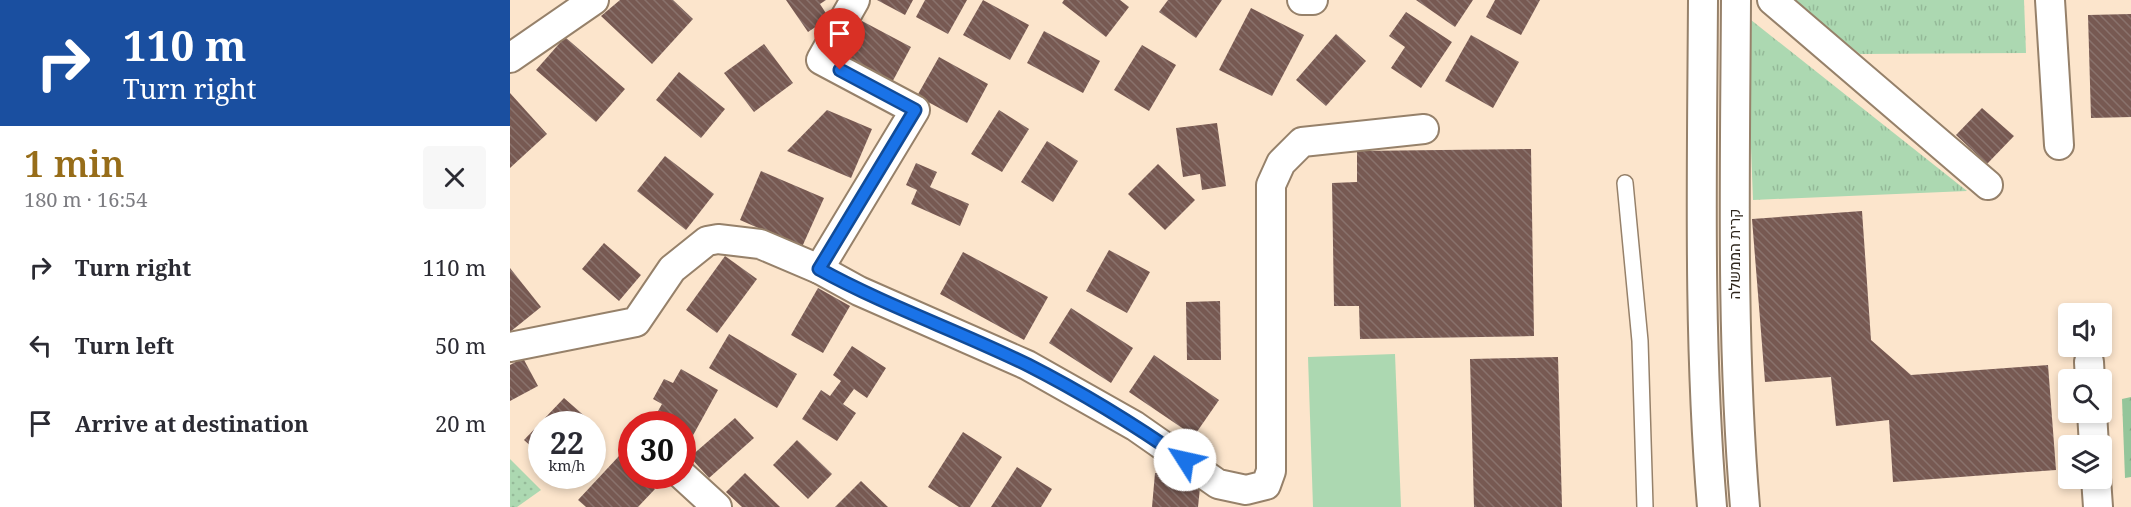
<!DOCTYPE html>
<meta charset="utf-8">
<style>
body{margin:0;font-family:"Noto Serif",Heebo,serif;background:#f7f7f7;color:#2b2b33;height:100vh;display:flex;flex-direction:column;font-size:22px;white-space:nowrap}
*{box-sizing:border-box;margin:0}
p{font-size:20px;color:#7c7c81}
.icon{flex:none;width:33px;height:33px;fill:none;stroke:currentColor;stroke-width:2;stroke-linecap:round;stroke-linejoin:round}
.map{position:relative;flex:1;overflow:hidden}
.side{display:flex;flex-direction:column;background:#fff;width:510px}
.side>*{flex:none}
.banner{background:#1a4fa0;color:#fff;overflow:hidden}
.tools{position:absolute;left:1548px;top:303px;display:grid;gap:12px}
.tools a{display:grid;place-items:center;width:54px;height:54px;border-radius:6px;background:#fff;box-shadow:0 3px 9px #0003;font-size:30px}
.speed{position:absolute;left:18px;top:411px;display:flex;gap:12px;font-size:30px;font-weight:700;text-align:center}
.speed>*{display:grid;place-content:center;width:78px;height:78px;border-radius:50%;background:#fff;box-shadow:0 3px 9px #0003;line-height:1}
.speed small{font-size:15px;font-weight:400}
.speed .limit{border:9px solid #d22;background:#fff;color:#111}
.pin{position:absolute;display:grid;place-items:center;width:51px;height:51px;color:#fff;margin:-62px -26px;border-radius:50% 50% 50% 0;rotate:-45deg;box-shadow:0 0 6px #0007}
.pin .icon{rotate:45deg}
.me{position:absolute;width:66px;margin:-33px;rotate:305deg;stroke-linejoin:round;filter:drop-shadow(0 0 4px #0008)}
.turn{display:flex;align-items:center;gap:21px;height:126px;padding:0 24px;font-size:27px}
.turn .icon{width:78px;height:78px;stroke-width:2.5}
.turn b{display:block;font-size:42px;line-height:51px}
.round{display:grid;place-items:center;flex:none;width:63px;height:63px;border-radius:6px;background:#f7f7f7}
.headline{display:flex;align-items:center;justify-content:space-between;height:102px;padding:0 24px}
h1{font-size:36px;font-weight:600;line-height:45px;color:#976d19}
ul{padding:0;list-style:none}
li{display:flex;align-items:center;gap:18px;height:78px;padding:0 24px}
li div{flex:1}
li b{display:block;font-size:22px}
li em{font-style:normal}
main{display:flex;flex:1;min-height:0}
.map>svg:first-child{display:block}
.grass{fill:url(#grass-dots)}
.forest{fill:url(#forest-firs)}
.park{fill:url(#park-tufts)}
.pitch{fill:#acd8b1}
.building{fill:url(#building-back-hatch)}
.lines{fill:none;stroke-linecap:round;stroke-linejoin:round}
.lane-casing{stroke:#96816a;stroke-width:18}
.street-casing{stroke:#96816a;stroke-width:32}
.lane{stroke:#fff;stroke-width:15}
.street{stroke:#fff;stroke-width:28}
.route-casing{stroke:#114b97;stroke-width:15}
.route{stroke:#1a73e8;stroke-width:10}
.labels{text-anchor:middle;stroke-width:6;stroke-linejoin:round;paint-order:stroke}
.street-label{font-size:15px;fill:#2e261c;stroke:#fff}
</style>
<main>
<section class="side">
<div class="banner">
<div class="turn"><svg class="icon" aria-label="right" viewBox="0 0 24 24"><path d="M7 20v-9h11M14 6l5 5-5 5"/></svg><div><b>110 m</b>Turn right</div></div>
</div>
<div class="headline"><div><h1>1 min</h1><p>180 m · 16:54</p></div><a class="round"><svg class="icon" aria-label="close" viewBox="0 0 24 24"><path d="M6 6l12 12M18 6L6 18"/></svg></a></div>
<ul>
<li><svg class="icon" aria-label="right" viewBox="0 0 24 24"><path d="M7 20v-9h11M14 6l5 5-5 5"/></svg><div><b>Turn right</b></div><em>110 m</em></li>
<li><svg class="icon" aria-label="left" viewBox="0 0 24 24"><path d="M17 20v-9H6M10 6l-5 5 5 5"/></svg><div><b>Turn left</b></div><em>50 m</em></li>
<li><svg class="icon" aria-label="arrive" viewBox="0 0 24 24"><path d="M6 21V4h12l-3 4 3 4H6"/></svg><div><b>Arrive at destination</b></div><em>20 m</em></li>
</ul>
</section>
<div class="map">
<svg width="1621" height="507" viewBox="0 0 1621 507">
<defs>
<pattern id="grass-dots" width="8" height="8" patternUnits="userSpaceOnUse" patternTransform="scale(1.5)"><rect width="8" height="8" fill="#acd8b1"/><path d="M2 2h.1M6 6h.1" fill="none" stroke="#94b998" stroke-width="1.8" stroke-linecap="round"/></pattern>
<pattern id="forest-firs" width="22" height="20" patternUnits="userSpaceOnUse" patternTransform="scale(1.5)"><rect width="22" height="20" fill="#94c59a"/><path d="M5 1l3.5 6h-7zM16 11l3.5 6h-7z" fill="#80a984"/></pattern>
<pattern id="park-tufts" width="24" height="20" patternUnits="userSpaceOnUse" patternTransform="scale(1.5)"><rect width="24" height="20" fill="#acd8b1"/><path d="M3 7l-1-3M5 7V3M7 7l1-3M15 17l-1-3M17 17v-4M19 17l1-3" fill="none" stroke="#94b998"/></pattern>
<pattern id="building-back-hatch" width="6" height="6" patternUnits="userSpaceOnUse" patternTransform="scale(1.5)"><rect width="6" height="6" fill="#775952"/><path d="M-1 5l2 2M0 0l6 6M5-1l2 2" fill="none" stroke="#89726c"/></pattern>
</defs>
<rect width="100%" height="100%" fill="#fce5cc"/>
<polygon class="grass" points="0,459 31,490 7,507 0,507"/>
<polygon class="forest" points="1621,397 1621,477 1615,478 1612,399"/>
<g class="park">
<polygon points="1281,0 1514,0 1516,53 1350,54"/>
<polygon points="1236,16 1457,191 1243,200"/>
</g>
<polygon class="pitch" points="885,354 891,507 803,507 798,357"/>
<g class="building">
<polygon points="110,0 163,0 183,19 142,64 91,16"/>
<polygon points="276,0 316,0 310,4 319,18 298,32"/>
<polygon points="367,0 403,0 395,15"/>
<polygon points="415,0 457,0 438,34 406,17"/>
<polygon points="473,0 519,25 500,60 453,35"/>
<polygon points="554,0 610,0 619,7 596,37 552,3"/>
<polygon points="658,0 712,0 686,38 649,12"/>
<polygon points="906,0 963,0 945,27"/>
<polygon points="985,0 1030,0 1011,35 976,17"/>
<polygon points="741,8 794,35 762,96 709,70"/>
<polygon points="896,12 942,42 911,88 881,68 895,47 879,36"/>
<polygon points="1621,14 1621,117 1581,118 1578,15"/>
<polygon points="352,21 401,47 379,88 330,61"/>
<polygon points="534,31 590,61 573,93 517,63"/>
<polygon points="826,34 856,61 816,106 786,80"/>
<polygon points="961,35 1009,62 983,108 935,81"/>
<polygon points="55,37 115,89 86,122 26,70"/>
<polygon points="254,44 283,83 244,112 214,73"/>
<polygon points="632,45 666,65 639,111 604,90"/>
<polygon points="429,57 478,84 457,123 407,96"/>
<polygon points="169,72 215,109 191,138 146,100"/>
<polygon points="0,93 37,134 0,168"/>
<polygon points="1472,108 1504,136 1477,164 1446,135"/>
<polygon points="317,110 362,129 341,178 277,151"/>
<polygon points="489,110 519,129 492,172 461,154"/>
<polygon points="707,123 716,186 692,190 690,174 673,177 666,128"/>
<polygon points="537,141 568,161 543,202 511,182"/>
<polygon points="1021,149 1024,336 850,339 849,306 824,306 822,183 847,182 847,151"/>
<polygon points="155,156 204,194 176,230 127,191"/>
<polygon points="406,163 427,172 420,187 459,204 450,226 401,204 407,190 396,185"/>
<polygon points="648,164 685,200 655,230 618,194"/>
<polygon points="251,171 314,198 292,247 230,220"/>
<polygon points="1352,211 1361,340 1401,375 1538,365 1546,470 1383,482 1379,420 1326,426 1321,377 1255,382 1242,219"/>
<polygon points="94,243 131,275 109,301 72,269"/>
<polygon points="599,250 640,272 617,313 576,291"/>
<polygon points="453,252 538,297 514,340 430,294"/>
<polygon points="215,256 247,279 207,333 176,310"/>
<polygon points="0,268 31,307 0,332"/>
<polygon points="308,288 340,306 313,353 281,335"/>
<polygon points="710,301 711,360 677,360 676,302"/>
<polygon points="561,308 623,348 601,383 539,343"/>
<polygon points="219,334 287,374 267,408 199,368"/>
<polygon points="342,346 376,368 357,398 344,389 333,404 346,413 327,441 292,419 311,390 320,396 331,381 323,375"/>
<polygon points="644,355 709,400 684,436 619,392"/>
<polygon points="1048,357 1052,507 964,507 960,359"/>
<polygon points="13,358 28,386 0,401 0,365"/>
<polygon points="171,369 208,390 181,439 172,434 172,424 155,424 144,418 152,404 143,399 154,379 163,383"/>
<polygon points="54,398 78,419 73,424 32,424 32,456 14,440"/>
<polygon points="225,418 244,438 199,478 180,457"/>
<polygon points="453,432 492,457 460,507 449,507 418,487"/>
<polygon points="82,435 90,442 82,450"/>
<polygon points="287,440 322,474 298,499 263,465"/>
<polygon points="109,456 122,467 122,476 130,476 145,489 128,507 76,507 68,500"/>
<polygon points="507,467 542,489 531,507 481,507"/>
<polygon points="235,473 270,507 232,507 216,492"/>
<polygon points="645,473 691,478 688,507 642,507"/>
<polygon points="351,481 378,507 325,507"/>
</g>
<g class="lines">
<g class="lane-casing">
<polyline id="lane" points="1115,183 1130,341 1135,507"/>
</g>
<g class="street-casing">
<g id="street">
<polyline points="792,0 803,0"/>
<path d="M 1193,0 C 1192,169 1188,338 1202,507"/>
<path d="M 1226,0 C 1225,169 1221,338 1235,507"/>
<polyline points="1262,0 1478,185"/>
<polyline points="1540,0 1549,145"/>
<polyline points="0,58 84,0"/>
<polyline points="309,269 349,291 517,365 625,426 708,484 736,490 756,485 761,471 761,185 771,163 792,142 914,129"/>
<polyline points="0,347 126,322 162,269 197,241 208,239 250,244 309,269 405,110 311,60 345,0"/>
<polyline points="1579,362 1580,380"/>
<polyline points="1582,412 1584,446"/>
<polyline points="172,475 207,507"/>
<polyline points="1586,478 1588,507"/>
</g>
</g>
<use href="#lane" class="lane"/>
<use href="#street" class="street"/>
</g>
<g class="lines">
<g class="route-casing">
<path id="route" d="M 330,70 L 405,110 L 309,269 C 376,306 449,331 518,365 C 573,393 625,425 675,460"/>
</g>
<use href="#route" class="route"/>
</g>
<g class="labels">
<g class="street-label">
<text transform="translate(1225 254) rotate(-90)" y="5">קרית הממשלה</text>
</g>
</g>
</svg>
<div class="tools">
<a><svg class="icon" aria-label="sound" viewBox="0 0 24 24"><path d="M4 9h4l5-4v14l-5-4H4zM17 9q2 3 0 6"/></svg></a>
<a><svg class="icon" aria-label="search" viewBox="0 0 24 24"><circle cx="10" cy="10" r="6"/><path d="M15 15l6 6"/></svg></a>
<a><svg class="icon" aria-label="layers" viewBox="0 0 24 24"><path d="M12 4l9 5-9 5-9-5zM3 14l9 5 9-5"/></svg></a>
</div>
<div class="speed"><div>22<small>km/h</small></div><div class="limit">30</div></div>
<div class="pin" style="left:330px;top:70px;background:#d93025"><svg class="icon" aria-label="arrive" viewBox="0 0 24 24"><path d="M6 21V4h12l-3 4 3 4H6"/></svg></div>
<svg class="me" style="left:675px;top:460px" viewBox="-20 -20 40 40"><circle r="19" fill="#fff"/><path d="M0-13L10 11 0 6-10 11z" fill="#1a73e8"/></svg>
</div>
</main>
